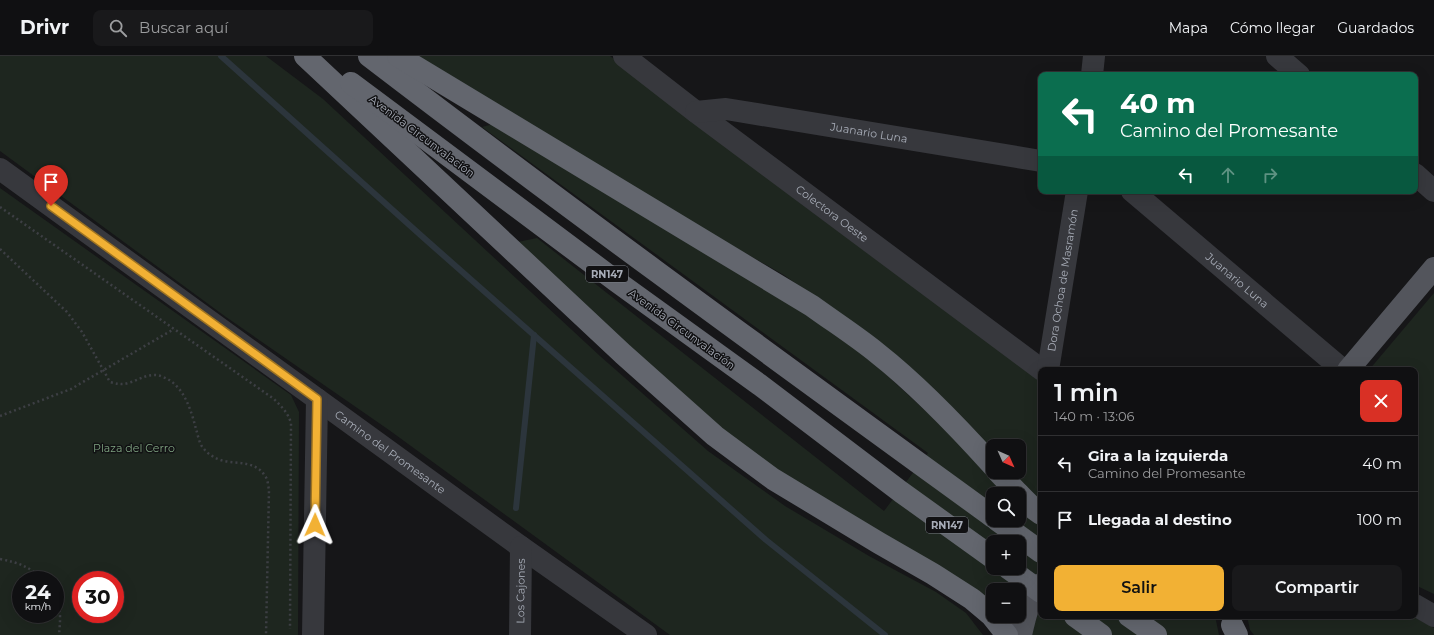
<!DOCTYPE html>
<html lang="es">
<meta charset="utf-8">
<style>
body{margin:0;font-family:Montserrat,sans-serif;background:#19191b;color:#f1f3f6;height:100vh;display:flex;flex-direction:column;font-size:15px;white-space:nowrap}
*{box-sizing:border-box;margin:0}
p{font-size:13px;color:#9c9d9f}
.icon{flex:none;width:22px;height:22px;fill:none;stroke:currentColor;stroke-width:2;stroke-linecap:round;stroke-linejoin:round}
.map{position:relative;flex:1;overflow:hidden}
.sheet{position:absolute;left:1038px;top:311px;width:380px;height:252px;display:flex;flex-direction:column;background:#101012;border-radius:8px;box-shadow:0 4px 16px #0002,0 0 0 1px #303032}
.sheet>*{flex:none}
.top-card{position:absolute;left:1038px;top:16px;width:380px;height:122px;border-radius:8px;box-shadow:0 4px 16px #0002,0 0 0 1px #303032;background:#0b6e4f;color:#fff;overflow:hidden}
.needle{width:26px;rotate:135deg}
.tools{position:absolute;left:986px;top:383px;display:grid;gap:8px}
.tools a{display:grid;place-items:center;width:40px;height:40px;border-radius:8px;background:#101012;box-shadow:0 4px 16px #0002,0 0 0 1px #303032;font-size:20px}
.speed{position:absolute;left:12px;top:515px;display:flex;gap:8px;font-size:20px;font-weight:700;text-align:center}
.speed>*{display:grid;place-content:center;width:52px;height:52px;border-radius:50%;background:#101012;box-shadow:0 4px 16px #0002,0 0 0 1px #303032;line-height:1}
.speed small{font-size:10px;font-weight:400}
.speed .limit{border:6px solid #d22;background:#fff;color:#111}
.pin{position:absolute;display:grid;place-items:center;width:34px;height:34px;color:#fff;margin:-41px -17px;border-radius:50% 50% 50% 0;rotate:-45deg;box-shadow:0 0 4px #0007}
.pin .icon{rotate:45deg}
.me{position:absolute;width:44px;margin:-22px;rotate:1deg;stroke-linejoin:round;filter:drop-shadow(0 0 3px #0008)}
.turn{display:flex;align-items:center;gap:14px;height:84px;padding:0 16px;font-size:18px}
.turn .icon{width:52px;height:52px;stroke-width:2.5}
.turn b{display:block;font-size:28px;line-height:34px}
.lanes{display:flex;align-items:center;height:38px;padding:0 16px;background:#0003;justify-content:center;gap:20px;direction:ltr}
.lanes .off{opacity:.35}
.round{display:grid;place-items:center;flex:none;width:42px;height:42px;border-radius:8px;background:#19191b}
.headline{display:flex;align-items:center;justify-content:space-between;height:68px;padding:0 16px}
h1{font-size:24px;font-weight:600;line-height:30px}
.primary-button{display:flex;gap:8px;margin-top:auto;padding:8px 16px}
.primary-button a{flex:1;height:46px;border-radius:8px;background:#f2b134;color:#111;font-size:16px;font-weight:600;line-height:46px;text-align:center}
.primary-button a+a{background:#19191b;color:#f1f3f6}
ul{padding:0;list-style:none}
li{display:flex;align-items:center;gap:12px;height:56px;padding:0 16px;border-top:1px solid #303032}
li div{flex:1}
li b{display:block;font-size:15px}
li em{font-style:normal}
header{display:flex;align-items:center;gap:24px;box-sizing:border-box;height:56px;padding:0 20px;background:#101012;border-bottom:1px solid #303032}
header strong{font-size:19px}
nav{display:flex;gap:22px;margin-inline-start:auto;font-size:14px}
.search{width:280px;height:36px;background:#19191b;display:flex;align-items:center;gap:10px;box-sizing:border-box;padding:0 14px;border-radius:8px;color:#9c9d9f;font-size:15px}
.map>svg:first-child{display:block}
.green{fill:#1e261f;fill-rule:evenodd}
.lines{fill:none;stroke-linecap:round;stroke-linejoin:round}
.stream{stroke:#2c353c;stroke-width:6}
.path{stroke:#3d3f44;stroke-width:2.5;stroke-dasharray:2 3;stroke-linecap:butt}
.minor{stroke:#37383d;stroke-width:22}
.major{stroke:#53555c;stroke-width:22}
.highway{stroke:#63666e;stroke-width:22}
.highway-bridge{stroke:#63666e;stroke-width:22}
.route-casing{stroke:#9d7322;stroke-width:10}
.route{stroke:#f2b134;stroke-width:7}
.labels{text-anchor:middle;stroke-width:3;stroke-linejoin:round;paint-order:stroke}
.shield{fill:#111113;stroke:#7b7e86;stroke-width:1}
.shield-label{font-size:10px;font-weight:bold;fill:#a8adb8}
.street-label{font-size:11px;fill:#a8adb8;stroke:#111113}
.park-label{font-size:11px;fill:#7fa381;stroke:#111113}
</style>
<header>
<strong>Drivr</strong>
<div class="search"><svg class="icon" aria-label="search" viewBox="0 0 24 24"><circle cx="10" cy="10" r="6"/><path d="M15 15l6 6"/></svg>Buscar aquí</div>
<nav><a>Mapa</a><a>Cómo llegar</a><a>Guardados</a></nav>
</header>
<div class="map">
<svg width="1434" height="579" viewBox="0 0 1434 579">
<rect width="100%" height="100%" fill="#161618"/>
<g class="green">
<polygon points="0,0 266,0 323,43 600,300 708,395 785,450 869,500 936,536 966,557 983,579 670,579 389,374 226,261 0,95"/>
<polygon points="416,0 610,0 804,150 1041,325 1041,452 1007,416 1019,416 1019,390 993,390 993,402 867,279 784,219 664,151"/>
<path d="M 497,67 L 806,258 L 863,297 L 944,372 L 1005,438 L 993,438 L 993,464 L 1019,464 L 1019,452 L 1041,469 L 1041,513 L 1023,536 L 1019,545 L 1019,534 L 993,534 L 993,552 L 732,385 L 513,187 L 537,182 L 884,455 L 928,397 L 482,71 ZM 993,486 L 1019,486 L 1019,512 L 993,512 Z"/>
<path d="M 0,132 L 291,339 L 299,356 L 298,579 L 0,579 ZM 21,524 L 55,524 L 55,558 L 21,558 ZM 81,524 L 115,524 L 115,558 L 81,558 Z"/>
<polygon points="1434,237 1434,538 1415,529 1415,314 1369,314"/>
<polygon points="1041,548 1041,560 1215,560 1219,579 1031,579"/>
<polygon points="1247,560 1412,560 1434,572 1434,579 1254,579 1250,574"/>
</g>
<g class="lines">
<g class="stream">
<polyline points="221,0 425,183 766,484 885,579"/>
<polyline points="516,452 534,279"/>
</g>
<g class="path">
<path d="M 0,151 L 274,343 C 282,351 288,357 291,367 L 290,573"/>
<path d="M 0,193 L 67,256 L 82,276 L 110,326 C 117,328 122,329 128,327 C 140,324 150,315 163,321 C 184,329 191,354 196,373 C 198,379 199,388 204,393 C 209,399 216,403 224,405 C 239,408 256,405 265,420 C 268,423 268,430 269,434 L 266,579"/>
<polyline points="0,360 71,333 174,273"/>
<path d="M 0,503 C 19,507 29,510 43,524"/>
<path d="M 55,540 C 62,551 60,567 59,579"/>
</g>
<g class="minor">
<path id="s1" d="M 624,0 L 696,56 L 1042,314"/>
<polyline points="1277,0 1299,19"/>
<polyline points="1092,19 1094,0"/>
<path id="s2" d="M 696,56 L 726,53 L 1041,105"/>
<path id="s3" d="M 0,113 L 521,491 L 646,579"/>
<polyline points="1415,118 1434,135"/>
<path id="s4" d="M 1132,135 L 1343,314"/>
<path id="s5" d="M 1048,314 L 1077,135"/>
<polyline points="1415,549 1434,560"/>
<polyline points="313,579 317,343"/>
<path id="s6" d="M 520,579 L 521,491"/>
</g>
<g class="major">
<polyline points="1348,314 1434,212"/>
<path d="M 1021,579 C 1025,561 1029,543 1041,528"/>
</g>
<g class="highway">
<polyline points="305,0 623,298 715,380 773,423 879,487 933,518 972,543 991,559 1007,579"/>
<path d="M 369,0 C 574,157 784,309 993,461"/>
<path d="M 398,0 L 812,250 C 834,266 856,280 877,297 C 919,330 957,370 993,410"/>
<polyline points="351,27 616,225 760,329 901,436 993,502"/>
<polyline points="998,416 1019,438"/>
<polyline points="1019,438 1034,453 1041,458"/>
<polyline points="997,464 1041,496"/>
<polyline points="1075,560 1101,579"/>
<polyline points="1129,560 1156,579"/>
<polyline points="1232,569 1237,579"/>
</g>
<polyline class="highway-bridge" points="1008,512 1041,536"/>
</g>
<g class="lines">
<g class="route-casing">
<polyline id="route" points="51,150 317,343 315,469"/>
</g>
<use href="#route" class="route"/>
</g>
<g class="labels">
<g class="shield">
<rect x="586" y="210" width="42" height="16" rx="3"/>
<rect x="926" y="461" width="42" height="16" rx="3"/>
</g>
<g class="shield-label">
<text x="607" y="222">RN147</text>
<text x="947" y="473">RN147</text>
</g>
<g class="street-label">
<text dy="4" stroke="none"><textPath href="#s2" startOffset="175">Juanario Luna</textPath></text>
<text transform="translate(422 80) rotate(37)" y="4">Avenida Circunvalación</text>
<text dy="4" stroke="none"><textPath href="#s1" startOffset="261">Colectora Oeste</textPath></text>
<text dy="4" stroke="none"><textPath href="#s5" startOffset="91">Dora Ochoa de Masramón</textPath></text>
<text dy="4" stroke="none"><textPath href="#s4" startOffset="138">Juanario Luna</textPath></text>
<text transform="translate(682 273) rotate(36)" y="4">Avenida Circunvalación</text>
<text dy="4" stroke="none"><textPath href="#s3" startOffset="482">Camino del Promesante</textPath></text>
<text dy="4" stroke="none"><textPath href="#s6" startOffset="44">Los Cajones</textPath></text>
</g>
<g class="park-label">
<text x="134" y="396">Plaza del Cerro</text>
</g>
</g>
</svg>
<div class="tools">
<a><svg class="needle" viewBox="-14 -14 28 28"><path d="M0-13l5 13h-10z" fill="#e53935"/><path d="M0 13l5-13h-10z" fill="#9c9d9f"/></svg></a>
<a><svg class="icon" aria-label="search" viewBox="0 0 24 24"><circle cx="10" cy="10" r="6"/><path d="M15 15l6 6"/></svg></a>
<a>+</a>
<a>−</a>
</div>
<div class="speed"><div>24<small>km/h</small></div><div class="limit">30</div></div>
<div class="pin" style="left:51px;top:150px;background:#d93025"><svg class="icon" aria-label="arrive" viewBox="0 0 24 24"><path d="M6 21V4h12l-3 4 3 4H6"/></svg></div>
<svg class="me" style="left:315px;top:469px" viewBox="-20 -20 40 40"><path d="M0-17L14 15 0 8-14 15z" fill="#f2b134" stroke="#fff" stroke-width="4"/></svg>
<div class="top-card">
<div class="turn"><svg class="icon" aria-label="left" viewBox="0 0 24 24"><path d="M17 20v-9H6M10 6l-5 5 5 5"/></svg><div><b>40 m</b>Camino del Promesante</div></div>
<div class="lanes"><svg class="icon" aria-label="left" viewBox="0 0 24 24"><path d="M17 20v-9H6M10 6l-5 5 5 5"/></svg><svg class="icon off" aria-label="ahead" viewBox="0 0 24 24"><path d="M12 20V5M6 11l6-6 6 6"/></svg><svg class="icon off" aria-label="right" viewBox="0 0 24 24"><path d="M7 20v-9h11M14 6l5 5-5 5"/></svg></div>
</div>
<section class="sheet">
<div class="headline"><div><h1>1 min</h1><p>140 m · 13:06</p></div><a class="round" style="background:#d93025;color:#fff"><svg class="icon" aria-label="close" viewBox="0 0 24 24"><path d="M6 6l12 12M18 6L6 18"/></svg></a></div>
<ul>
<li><svg class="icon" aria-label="left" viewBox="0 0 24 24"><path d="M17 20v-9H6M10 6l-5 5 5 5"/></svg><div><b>Gira a la izquierda</b><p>Camino del Promesante</p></div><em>40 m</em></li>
<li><svg class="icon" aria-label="arrive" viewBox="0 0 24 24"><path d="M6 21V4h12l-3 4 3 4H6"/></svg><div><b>Llegada al destino</b></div><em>100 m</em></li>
</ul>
<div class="primary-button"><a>Salir</a><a>Compartir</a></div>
</section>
</div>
